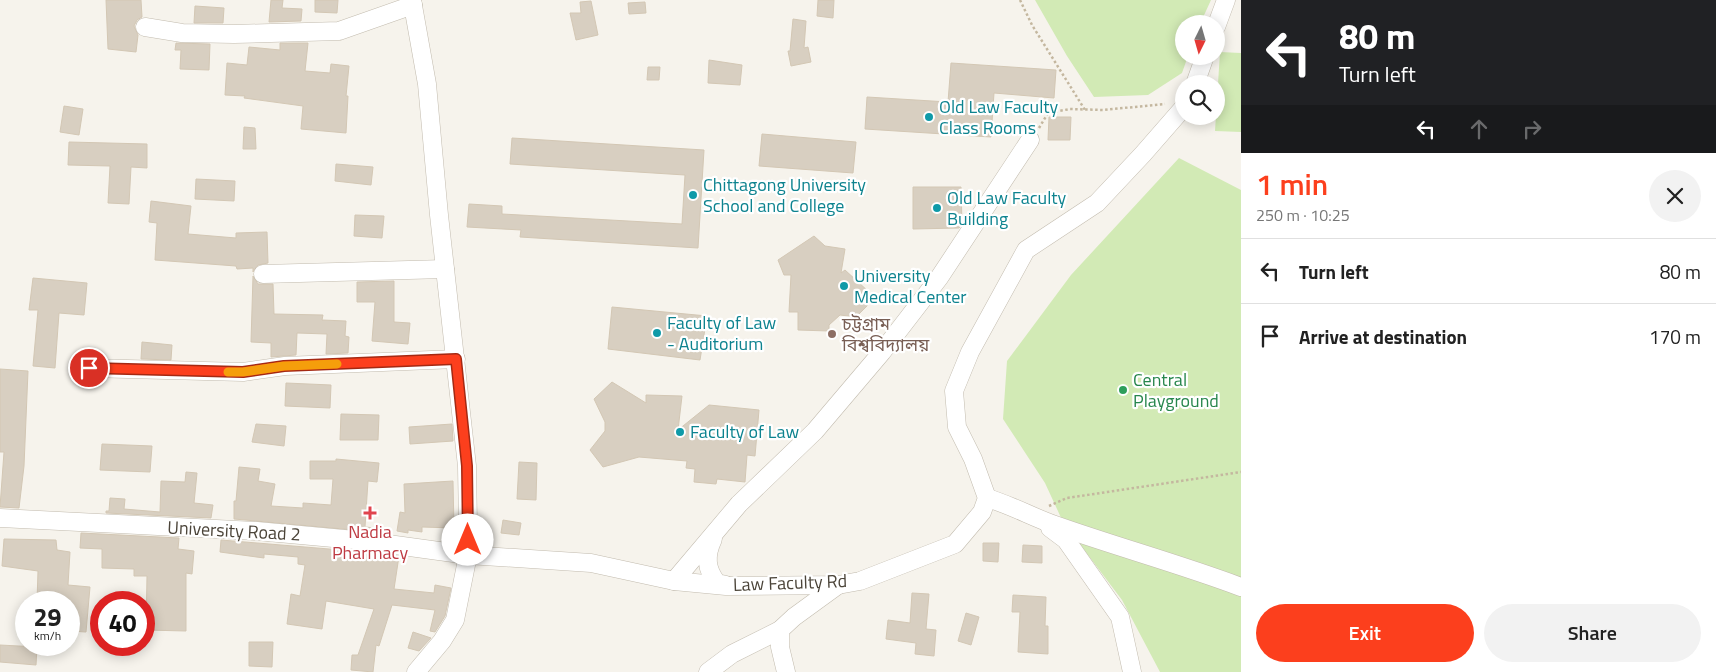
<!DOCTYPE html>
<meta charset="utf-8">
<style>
body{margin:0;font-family:"Titillium Web","Noto Sans Bengali",sans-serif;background:#f2f2f2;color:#222;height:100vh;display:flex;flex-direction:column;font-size:19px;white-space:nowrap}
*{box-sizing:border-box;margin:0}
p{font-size:16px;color:#767676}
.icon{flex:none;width:28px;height:28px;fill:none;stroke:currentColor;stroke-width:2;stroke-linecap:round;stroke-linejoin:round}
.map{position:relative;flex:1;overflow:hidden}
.side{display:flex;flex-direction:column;background:#fff;width:475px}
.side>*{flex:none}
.top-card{background:#202124;color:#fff;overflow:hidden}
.needle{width:32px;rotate:185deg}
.tools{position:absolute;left:1175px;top:15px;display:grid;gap:10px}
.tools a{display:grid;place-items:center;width:50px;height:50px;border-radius:50%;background:#fff;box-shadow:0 2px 12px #0003;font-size:25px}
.speed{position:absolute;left:15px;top:591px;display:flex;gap:10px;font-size:25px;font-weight:700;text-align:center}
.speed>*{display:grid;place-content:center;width:65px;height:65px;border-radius:50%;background:#fff;box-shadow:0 2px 12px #0003;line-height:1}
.speed small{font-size:12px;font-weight:400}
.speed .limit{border:8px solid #d22;background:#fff;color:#111}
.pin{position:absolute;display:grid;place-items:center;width:42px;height:42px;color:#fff;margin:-21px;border:2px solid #fff;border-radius:50%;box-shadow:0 1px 5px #0007}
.me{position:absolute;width:55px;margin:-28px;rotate:0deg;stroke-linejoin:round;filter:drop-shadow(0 0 4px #0008)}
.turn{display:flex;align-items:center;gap:18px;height:105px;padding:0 15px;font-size:22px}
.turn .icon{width:65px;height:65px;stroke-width:2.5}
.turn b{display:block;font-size:35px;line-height:42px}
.lanes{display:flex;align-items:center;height:48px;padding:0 15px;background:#0003;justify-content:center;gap:25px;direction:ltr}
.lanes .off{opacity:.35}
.round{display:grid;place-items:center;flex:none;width:52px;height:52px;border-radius:26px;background:#f2f2f2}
.summary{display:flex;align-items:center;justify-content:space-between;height:85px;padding:0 15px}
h1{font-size:30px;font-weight:600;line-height:38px;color:#fc3f1d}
.cta{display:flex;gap:10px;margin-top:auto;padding:10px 15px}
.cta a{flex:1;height:58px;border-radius:30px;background:#fc3f1d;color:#fff;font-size:20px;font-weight:600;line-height:58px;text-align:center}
.cta a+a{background:#f2f2f2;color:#222}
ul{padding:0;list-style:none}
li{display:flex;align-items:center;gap:15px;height:65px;padding:0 15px;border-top:1px solid #e0e0e0}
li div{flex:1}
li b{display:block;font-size:19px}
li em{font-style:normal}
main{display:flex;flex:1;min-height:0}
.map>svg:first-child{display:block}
.green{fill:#d2eab5}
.building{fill:#d8cfc1;stroke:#d3c7b4}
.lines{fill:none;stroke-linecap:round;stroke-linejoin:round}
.minor-casing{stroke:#c2bbae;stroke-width:19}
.path{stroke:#c4b79f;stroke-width:2.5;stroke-dasharray:2.5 2.5;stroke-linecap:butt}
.minor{stroke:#fff;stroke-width:18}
.route-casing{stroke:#a42913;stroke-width:12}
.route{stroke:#fc3f1d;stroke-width:9}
.slow{stroke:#f59e0b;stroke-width:9}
.culture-dot{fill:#0f9aa8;stroke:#fff;stroke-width:2}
.education-dot{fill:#8d6e63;stroke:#fff;stroke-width:2}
.leisure-dot{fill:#2e9e5b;stroke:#fff;stroke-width:2}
.health-dot{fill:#e0444e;stroke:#fff;stroke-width:2}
.labels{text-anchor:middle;stroke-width:4.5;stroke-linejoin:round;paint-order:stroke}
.culture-label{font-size:18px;fill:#0d838f;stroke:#fff;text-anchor:start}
.education-label{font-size:18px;fill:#785e54;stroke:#fff;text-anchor:start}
.leisure-label{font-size:18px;fill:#27864d;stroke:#fff;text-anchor:start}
.street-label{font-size:18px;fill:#4b4439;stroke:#fff}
.health-label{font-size:18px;fill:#be3a42;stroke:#fff}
</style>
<main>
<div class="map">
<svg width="1241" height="672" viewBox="0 0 1241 672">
<rect width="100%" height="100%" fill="#f6f3ec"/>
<g class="green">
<polygon points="1035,0 1211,0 1200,24 1184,24 1184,56 1188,56 1182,73 1148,95 1094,97 1067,56"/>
<polygon points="1220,52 1241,53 1241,132 1215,131"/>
<polygon points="1179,158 1241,190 1241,672 1160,672 1122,600 1063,522 1045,483 1003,419 1007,361 1071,275"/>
</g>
<g class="building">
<polygon points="106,0 141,0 142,17 137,20 134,26 138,35 136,52 108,49"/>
<polygon points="271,0 283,0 282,8 302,9 301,21 269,22"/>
<polygon points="315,0 338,0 337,13 315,12"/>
<polygon points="818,0 834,0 833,18 817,16"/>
<polygon points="591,1 598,35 576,40 570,13 581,13 580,2"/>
<polygon points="645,2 646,13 629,14 628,3"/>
<polygon points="195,6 224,8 223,23 194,23"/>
<polygon points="793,19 806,21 804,48 808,47 811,62 791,66 788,51 790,51"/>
<polygon points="176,43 210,44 209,70 180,69 181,50 175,50"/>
<polygon points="280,43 308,43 305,71 330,73 331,64 349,66 346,96 348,96 346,133 301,129 303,106 244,98 245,96 225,95 227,63 247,65 249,47 280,50"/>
<polygon points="709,60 742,65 740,85 708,83"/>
<polygon points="951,63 1056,70 1054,98 994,93 991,137 865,129 867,97 948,102"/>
<polygon points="648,67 660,67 659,80 647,80"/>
<polygon points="64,106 83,109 79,135 60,132"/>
<polygon points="1049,117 1071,117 1070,140 1048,140"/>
<polygon points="244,127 255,128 256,149 243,149"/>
<polygon points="762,134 856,142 853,173 759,166"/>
<polygon points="512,138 704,150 698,248 520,237 521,230 467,227 469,204 502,206 502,214 682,224 685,175 510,164"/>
<polygon points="69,142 147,144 147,168 131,167 129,204 108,203 110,166 68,165"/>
<polygon points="336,164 373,167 371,185 335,181"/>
<polygon points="196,179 235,181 234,201 195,199"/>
<polygon points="913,187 961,187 962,225 959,228 913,229"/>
<polygon points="151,201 191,206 188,234 236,238 236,233 267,232 268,263 258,265 253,272 253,268 237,269 236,266 155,260 157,223 149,222"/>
<polygon points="355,215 384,216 382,238 354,236"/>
<polygon points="814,236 825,246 845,249 841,273 845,270 869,292 867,306 856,317 840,315 829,325 829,331 798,330 798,312 789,312 791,275 784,275 778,260"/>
<polygon points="253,276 258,284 273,284 274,314 323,315 322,320 346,321 345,336 349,337 348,353 326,354 327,334 297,333 296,355 271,357 271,343 251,342"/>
<polygon points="33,278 87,283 84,315 59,313 55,368 33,366 38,310 29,310"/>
<polygon points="394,281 394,322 410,323 408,344 372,341 375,302 357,302 357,282"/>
<polygon points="612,307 707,316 700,360 608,349"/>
<polygon points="142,342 172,345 171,360 141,359"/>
<polygon points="0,369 28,371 24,466 19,508 0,507 4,452 0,452"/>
<polygon points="612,382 646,403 646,395 682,396 678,430 709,405 759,410 755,456 747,455 745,482 717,479 716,484 694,482 695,469 686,468 687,461 639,457 603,467 590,450 605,431 605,422 594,399"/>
<polygon points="286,383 331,385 330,408 285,406"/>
<polygon points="341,414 379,415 378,440 340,440"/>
<polygon points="256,424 286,426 284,446 252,442"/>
<polygon points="452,424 453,441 410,444 409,427"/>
<polygon points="102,444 152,446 150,472 100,470"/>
<polygon points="336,459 379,463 377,482 368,481 365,527 376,528 376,532 234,519 234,501 236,501 239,467 260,469 258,481 275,484 271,506 303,508 303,503 331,505 333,479 310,479 310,461 336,461"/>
<polygon points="519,462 537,463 536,500 517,499"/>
<polygon points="186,472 197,473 194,503 213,505 211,518 106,513 106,511 109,511 110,498 125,499 124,509 160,512 161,481 185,482"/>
<polygon points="453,481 454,528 422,527 422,532 408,530 408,533 397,531 400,512 405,513 404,484"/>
<polygon points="503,520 521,523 519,535 501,533"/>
<polygon points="81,533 179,538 178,549 194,551 192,574 186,573 186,631 146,630 147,576 134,576 134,569 102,568 102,549 80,548"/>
<polygon points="4,539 56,540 57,550 70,552 68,585 90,587 86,632 70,631 72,614 69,613 69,602 37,602 38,571 2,566"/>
<polygon points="221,540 365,552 399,556 394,589 434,593 435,585 451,588 445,616 435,632 430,631 435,610 392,605 379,646 376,645 373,672 351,670 352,655 358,655 374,609 326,601 322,629 287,624 291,594 300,596 305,565 298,564 298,557 264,554 264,558 220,552"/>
<polygon points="983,543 999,543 998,562 983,561"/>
<polygon points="1023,545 1042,546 1042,563 1022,562"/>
<polygon points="912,593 929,594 926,629 936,630 934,656 915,654 916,643 886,639 888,620 910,623"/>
<polygon points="1013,595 1046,597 1045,626 1048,626 1048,654 1018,652 1020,612 1012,612"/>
<polygon points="966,613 979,617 971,645 958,641"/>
<polygon points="413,632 431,638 419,651 408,648"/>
<polygon points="249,642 273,642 272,667 249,666"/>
<polygon points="0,645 37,647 36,665 0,662"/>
</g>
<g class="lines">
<g class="minor-casing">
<g id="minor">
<polyline points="412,0 427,84 439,215 467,466 468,526 468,555 455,620 442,641 416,672"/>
<polyline points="145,27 182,33 234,34 339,31 413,5"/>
<polyline points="1216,27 1226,0"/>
<polyline points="1195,84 1205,56"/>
<polyline points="263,274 445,269"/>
<polyline points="89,368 243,372 285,366 456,359"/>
<path d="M 987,498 C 1011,505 1032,517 1055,525 C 1117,547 1180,564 1241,587"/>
<polyline points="0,518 257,531 366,541 468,555 591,563 674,581 726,586 838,585 860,581 955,544 982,512 987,498 973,459 957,427 954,391 970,352 1026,250 1097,203 1143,154 1184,107"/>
<polyline points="1050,528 1066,540 1120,617 1132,672"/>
<path d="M 713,539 C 705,556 706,569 717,583 L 726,585"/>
<polyline points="674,581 739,504 815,431 882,352 939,278 1030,140"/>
<polyline points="708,672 732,654 780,630"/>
<polyline points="786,672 780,647 780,630 794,617 838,585"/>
</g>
</g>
<g class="path">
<polyline points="1020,0 1032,25 1085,110"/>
<polyline points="1039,128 1048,113 1070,109 1103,110 1165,104"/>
<polyline points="1049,506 1067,498 1241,472"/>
</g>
<use href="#minor" class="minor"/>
</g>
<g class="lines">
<g class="route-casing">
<polyline id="route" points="89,368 243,372 284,366 456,359 467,466 468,540"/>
</g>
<use href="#route" class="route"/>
<polyline class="slow" points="228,372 243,372 284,366 337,364"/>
</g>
<g class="culture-dot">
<circle cx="929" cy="117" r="5"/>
<circle cx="693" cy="195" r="5"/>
<circle cx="937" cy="208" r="5"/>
<circle cx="844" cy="286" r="5"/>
<circle cx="657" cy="333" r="5"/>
<circle cx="680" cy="432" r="5"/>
</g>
<circle class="education-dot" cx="832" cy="334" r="5"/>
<circle class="leisure-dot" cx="1123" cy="390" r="5"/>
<path class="health-dot" d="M367.5 505.5h5v5h5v5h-5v5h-5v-5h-5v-5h5z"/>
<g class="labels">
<g class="culture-label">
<text x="939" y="113">Old Law Faculty<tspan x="939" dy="21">Class Rooms</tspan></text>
<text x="703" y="191">Chittagong University<tspan x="703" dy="21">School and College</tspan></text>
<text x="947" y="204">Old Law Faculty<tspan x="947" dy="21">Building</tspan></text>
<text x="854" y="282">University<tspan x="854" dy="21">Medical Center</tspan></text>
<text x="667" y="329">Faculty of Law<tspan x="667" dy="21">- Auditorium</tspan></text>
<text x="690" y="438">Faculty of Law</text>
</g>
<g class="education-label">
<text x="842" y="330">চট্টগ্রাম<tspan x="842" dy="21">বিশ্ববিদ্যালয়</tspan></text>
</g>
<g class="leisure-label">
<text x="1133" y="386">Central<tspan x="1133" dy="21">Playground</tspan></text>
</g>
<g class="street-label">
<text transform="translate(234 531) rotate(3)" y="6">University Road 2</text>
<text transform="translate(790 583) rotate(-2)" y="6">Law Faculty Rd</text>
</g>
<g class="health-label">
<text x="370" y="538">Nadia<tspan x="370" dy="21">Pharmacy</tspan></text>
</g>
</g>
</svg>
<div class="tools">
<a><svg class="needle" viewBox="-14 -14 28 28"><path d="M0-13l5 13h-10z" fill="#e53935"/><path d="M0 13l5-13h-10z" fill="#767676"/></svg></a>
<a><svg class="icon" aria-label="search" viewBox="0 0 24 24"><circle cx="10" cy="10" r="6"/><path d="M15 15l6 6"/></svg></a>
</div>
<div class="speed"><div>29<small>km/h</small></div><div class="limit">40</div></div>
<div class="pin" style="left:89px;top:368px;background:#d93025"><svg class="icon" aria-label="arrive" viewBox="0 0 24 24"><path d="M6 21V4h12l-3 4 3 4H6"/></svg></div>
<svg class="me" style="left:468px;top:540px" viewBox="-20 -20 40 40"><circle r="19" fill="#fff"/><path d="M0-13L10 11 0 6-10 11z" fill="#fc3f1d"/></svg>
</div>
<section class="side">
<div class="top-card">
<div class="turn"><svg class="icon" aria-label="left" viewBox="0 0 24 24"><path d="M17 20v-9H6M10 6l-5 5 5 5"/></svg><div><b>80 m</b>Turn left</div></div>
<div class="lanes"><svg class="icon" aria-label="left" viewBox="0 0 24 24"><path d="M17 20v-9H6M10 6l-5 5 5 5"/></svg><svg class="icon off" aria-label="ahead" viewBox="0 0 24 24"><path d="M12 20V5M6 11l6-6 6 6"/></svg><svg class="icon off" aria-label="right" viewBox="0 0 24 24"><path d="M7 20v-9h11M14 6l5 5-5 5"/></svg></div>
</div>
<div class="summary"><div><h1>1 min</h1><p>250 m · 10:25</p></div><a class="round"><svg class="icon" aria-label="close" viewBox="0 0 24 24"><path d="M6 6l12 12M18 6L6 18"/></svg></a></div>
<ul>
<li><svg class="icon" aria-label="left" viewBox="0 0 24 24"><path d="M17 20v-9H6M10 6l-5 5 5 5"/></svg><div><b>Turn left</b></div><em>80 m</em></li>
<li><svg class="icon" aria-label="arrive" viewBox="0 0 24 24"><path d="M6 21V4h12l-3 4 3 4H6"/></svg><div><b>Arrive at destination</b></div><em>170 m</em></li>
</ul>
<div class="cta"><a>Exit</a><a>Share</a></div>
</section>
</main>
